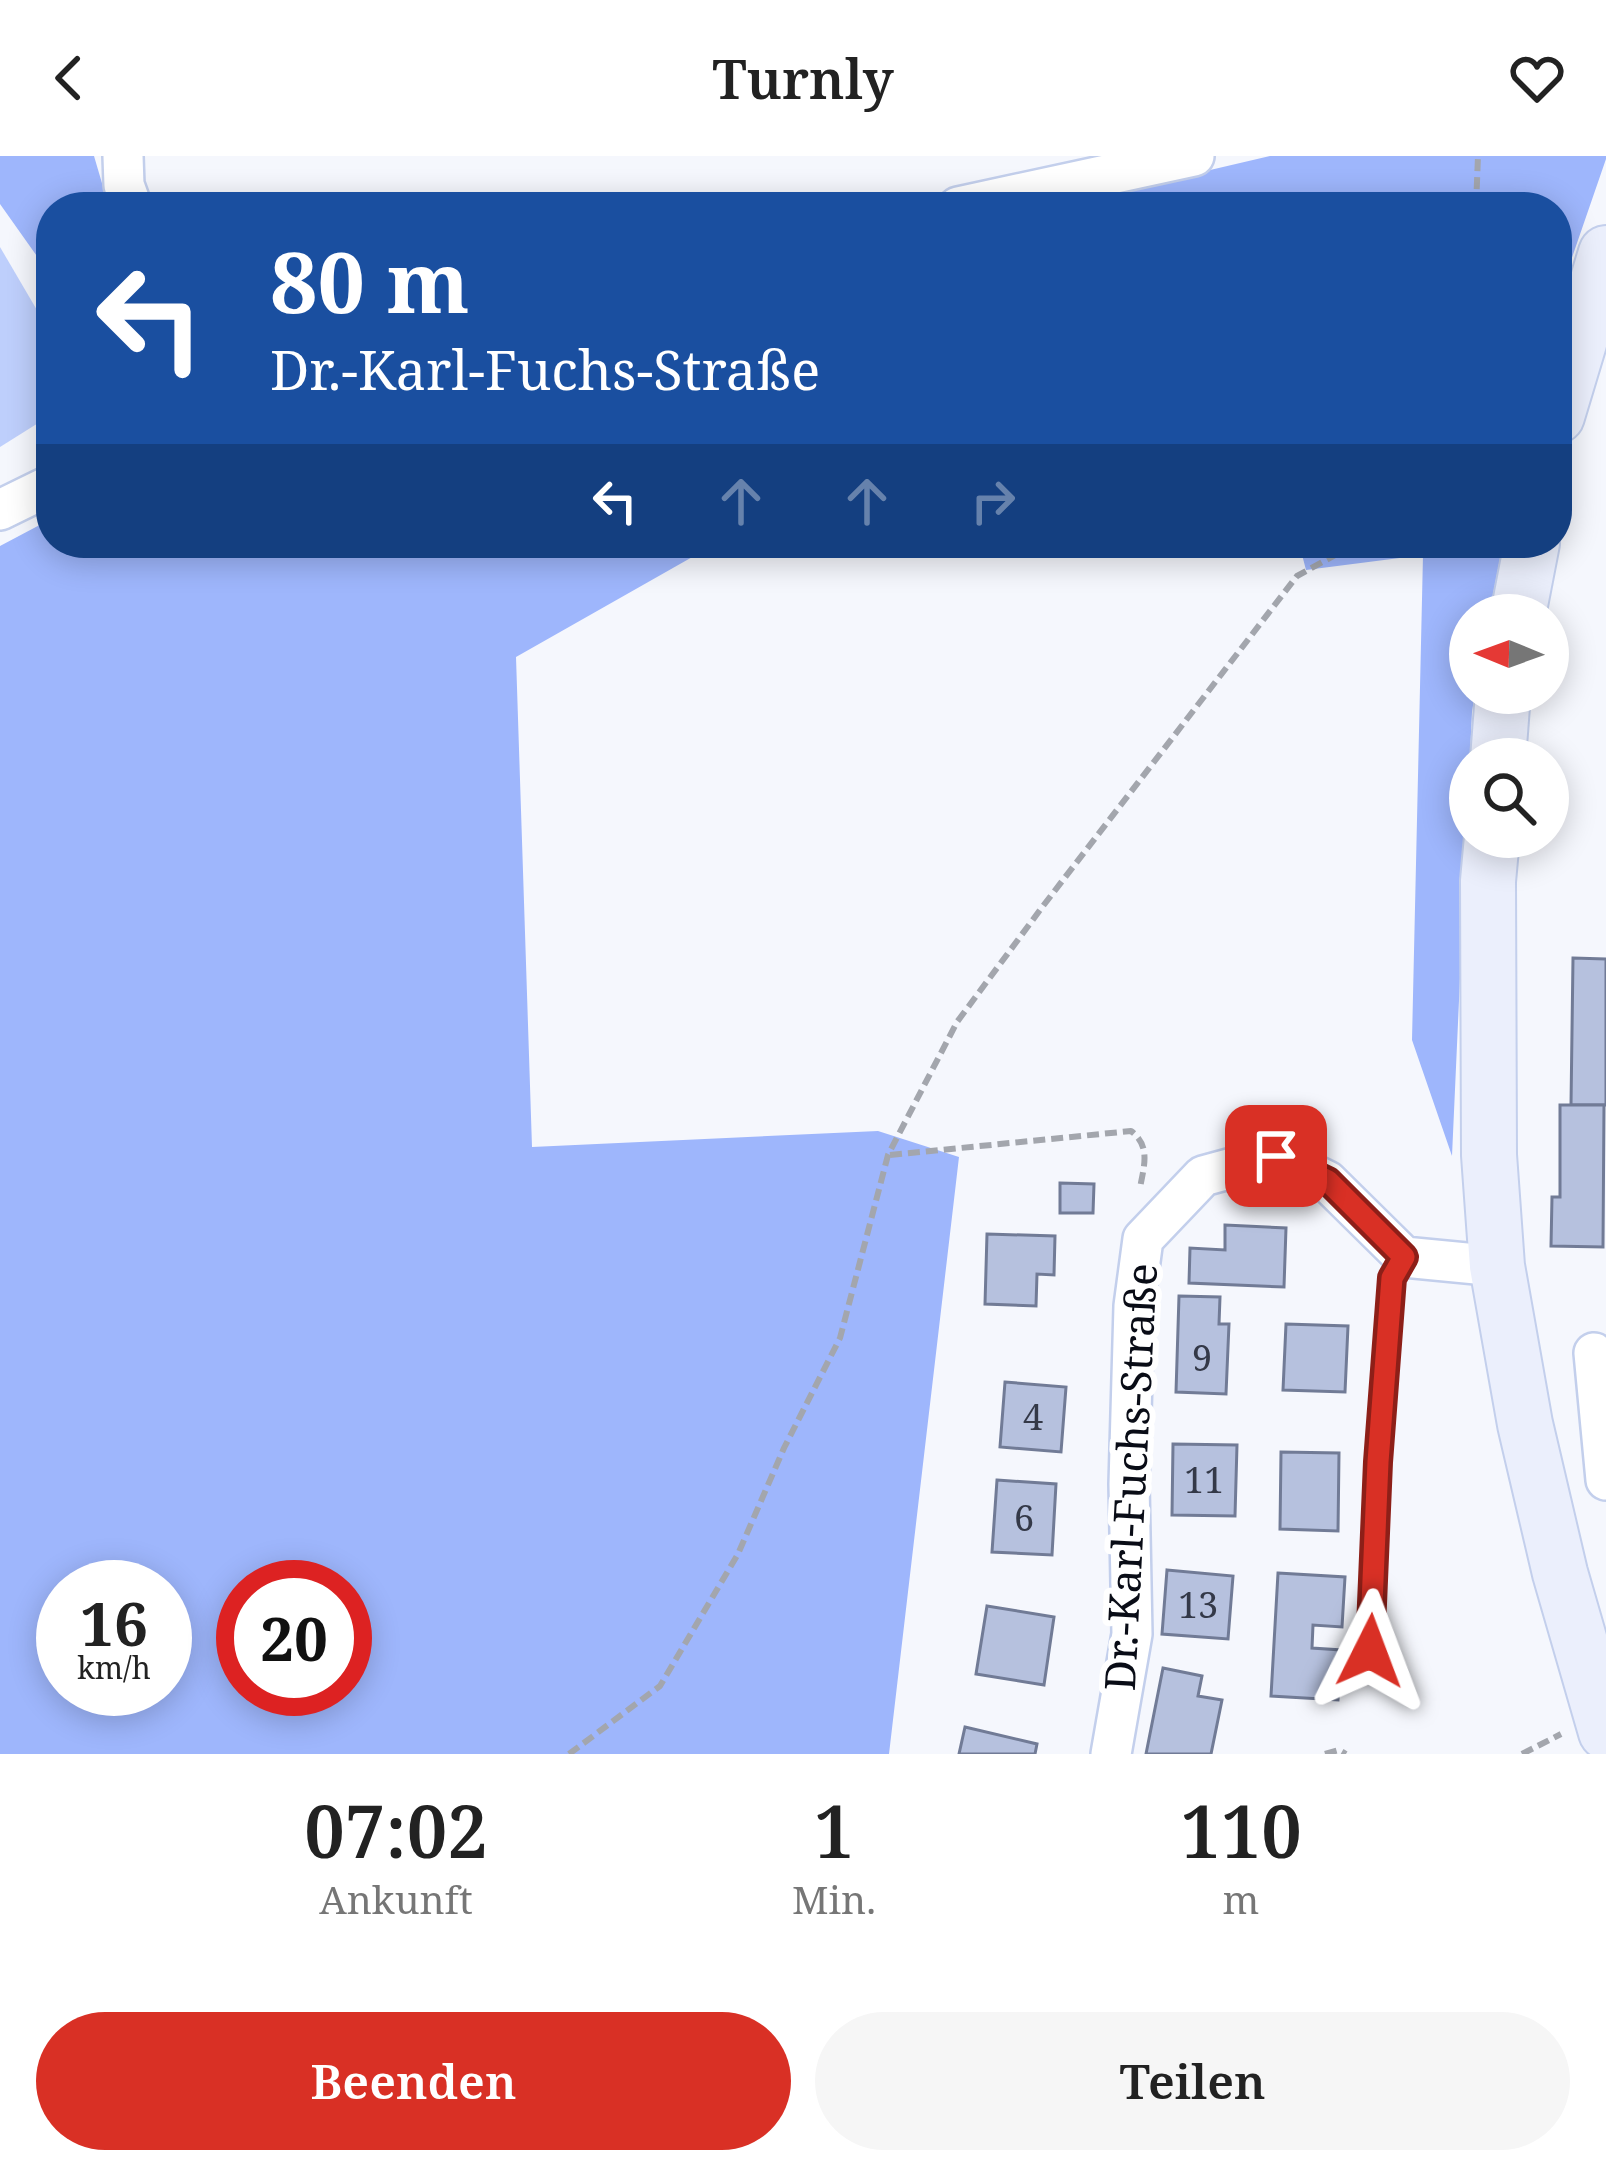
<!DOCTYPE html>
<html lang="de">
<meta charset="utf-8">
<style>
body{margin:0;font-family:"Noto Serif",serif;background:#f6f6f6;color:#222;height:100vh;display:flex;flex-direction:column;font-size:45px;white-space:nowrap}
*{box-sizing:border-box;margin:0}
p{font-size:39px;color:#767676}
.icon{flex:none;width:66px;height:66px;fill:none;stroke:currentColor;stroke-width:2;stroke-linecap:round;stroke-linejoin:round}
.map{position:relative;height:1598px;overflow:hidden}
.sheet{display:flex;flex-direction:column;background:#fff;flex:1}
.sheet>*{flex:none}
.banner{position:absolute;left:36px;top:36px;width:1536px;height:366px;border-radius:48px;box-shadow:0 6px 30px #0003;background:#1a4fa0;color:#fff;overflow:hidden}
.needle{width:78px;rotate:271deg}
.controls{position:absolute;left:1449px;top:438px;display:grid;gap:24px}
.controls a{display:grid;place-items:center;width:120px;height:120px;border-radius:50%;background:#fff;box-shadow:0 6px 30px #0003;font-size:60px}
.speed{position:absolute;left:36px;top:1404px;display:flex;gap:24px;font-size:60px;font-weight:700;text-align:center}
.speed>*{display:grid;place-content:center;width:156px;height:156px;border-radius:50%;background:#fff;box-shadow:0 6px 30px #0003;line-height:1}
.speed small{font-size:30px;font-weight:400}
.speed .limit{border:18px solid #d22;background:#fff;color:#111}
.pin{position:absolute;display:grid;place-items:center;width:102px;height:102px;color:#fff;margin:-51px;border-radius:24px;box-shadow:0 6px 18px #0006}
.me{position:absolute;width:132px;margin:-66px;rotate:3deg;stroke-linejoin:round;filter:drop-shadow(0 0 9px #0008)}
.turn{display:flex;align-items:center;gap:42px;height:252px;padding:0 36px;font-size:54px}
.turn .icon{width:156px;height:156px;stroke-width:2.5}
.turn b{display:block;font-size:84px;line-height:102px}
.lanes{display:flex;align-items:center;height:114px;padding:0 36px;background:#0003;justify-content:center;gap:60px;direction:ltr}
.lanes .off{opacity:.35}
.eta{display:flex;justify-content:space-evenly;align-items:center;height:204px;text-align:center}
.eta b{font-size:72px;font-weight:600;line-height:84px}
.action{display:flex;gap:24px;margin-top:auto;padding:24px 36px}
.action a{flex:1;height:138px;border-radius:72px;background:#d93025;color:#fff;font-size:48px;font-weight:600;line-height:138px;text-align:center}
.action a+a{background:#f6f6f6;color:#222}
header{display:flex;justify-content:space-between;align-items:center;height:156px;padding:0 36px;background:#fff;font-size:54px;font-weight:600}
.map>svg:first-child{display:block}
.green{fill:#becffc}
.forest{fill:#9eb6fc;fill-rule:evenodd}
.building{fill:#b6c1de;stroke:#717b96;stroke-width:3}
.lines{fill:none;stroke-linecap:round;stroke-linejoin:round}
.lane-casing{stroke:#c3cfec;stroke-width:22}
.street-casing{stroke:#c3cfec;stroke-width:44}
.secondary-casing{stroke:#c3cfec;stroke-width:58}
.path{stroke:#a3a6ad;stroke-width:6;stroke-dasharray:12 6;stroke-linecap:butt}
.lane{stroke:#fff;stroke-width:18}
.street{stroke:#fff;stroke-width:39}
.secondary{stroke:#ebeffc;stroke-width:54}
.route-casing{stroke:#8d1f18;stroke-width:30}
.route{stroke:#d93025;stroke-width:21}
.labels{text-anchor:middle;stroke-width:12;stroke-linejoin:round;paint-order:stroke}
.number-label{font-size:36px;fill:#343948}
.street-label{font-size:42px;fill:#090c16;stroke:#fff}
</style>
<header><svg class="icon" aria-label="back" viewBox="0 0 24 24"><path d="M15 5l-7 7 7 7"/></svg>Turnly<svg class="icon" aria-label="heart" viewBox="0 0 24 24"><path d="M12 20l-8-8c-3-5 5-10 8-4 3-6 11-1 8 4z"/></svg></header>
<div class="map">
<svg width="1606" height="1598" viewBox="0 0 1606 1598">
<rect width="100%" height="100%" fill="#f5f7fd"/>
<polygon class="green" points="0,91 51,178 51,259 0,291"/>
<g class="forest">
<polygon points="0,0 94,0 109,51 51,51 51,120 0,48"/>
<polygon points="1270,0 1606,0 1606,3 1557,145 1557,51 1052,51"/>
<path d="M 51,363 L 51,387 L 717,387 L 516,501 L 532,991 L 878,975 L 959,1001 L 889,1598 L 0,1598 L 0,390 ZM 63,1431 L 165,1431 L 165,1533 L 63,1533 ZM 243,1431 L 345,1431 L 345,1533 L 243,1533 Z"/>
<polygon points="1299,387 1503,387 1489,459 1470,459 1470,537 1475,537 1472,556 1452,1000 1412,884 1423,399 1306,414"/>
</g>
<g class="building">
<polygon points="1573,802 1606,803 1606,949 1571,949"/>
<polygon points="1560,949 1604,949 1603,1091 1551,1090 1552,1041 1560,1041"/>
<polygon points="1060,1027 1094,1028 1093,1057 1060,1057"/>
<polygon points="1225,1069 1286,1072 1284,1131 1189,1127 1190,1092 1225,1094"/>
<polygon points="987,1078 1055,1080 1054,1119 1037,1118 1036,1150 985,1148"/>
<polygon points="1179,1140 1220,1141 1219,1168 1229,1168 1226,1238 1176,1236"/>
<polygon points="1286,1168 1348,1170 1345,1236 1283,1234"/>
<polygon points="1005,1226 1066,1231 1061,1296 1000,1291"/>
<polygon points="1173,1288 1237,1289 1235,1360 1172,1359"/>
<polygon points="1281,1296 1339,1297 1338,1375 1280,1373"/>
<polygon points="997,1324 1056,1328 1052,1399 992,1396"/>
<polygon points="1167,1414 1233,1420 1228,1483 1162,1478"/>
<polygon points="1278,1417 1345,1421 1342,1471 1313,1469 1312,1492 1341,1494 1338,1544 1271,1540"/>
<polygon points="987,1450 1054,1461 1044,1529 976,1518"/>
<polygon points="1163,1512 1202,1520 1198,1540 1222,1544 1211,1598 1146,1598"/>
<polygon points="965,1571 1037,1588 1035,1598 959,1598"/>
</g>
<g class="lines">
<g class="lane-casing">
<polyline id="lane" points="1370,1495 1378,1307 1392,1122 1404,1101"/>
</g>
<g class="street-casing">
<g id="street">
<polyline points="123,0 124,29 132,51"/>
<polyline points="958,51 1194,0"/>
<polyline points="0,354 51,329"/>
<polyline points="1594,1197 1606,1324"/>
<polyline points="1111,1598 1132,1478 1129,1328 1134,1150 1143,1083 1203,1020 1276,1000 1327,1025 1404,1101 1497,1110"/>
</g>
</g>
<g class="secondary-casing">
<g id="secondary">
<polyline points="1557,260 1606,97"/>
<polyline points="1518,459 1532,387"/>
<polyline points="1498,603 1503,537"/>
<polyline points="1492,681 1488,725 1489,999 1497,1110 1525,1268 1560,1417 1606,1576"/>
</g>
</g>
<g class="path">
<polyline points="1476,51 1478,0"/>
<path d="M 890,999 L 1131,975 C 1151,990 1144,1010 1140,1032"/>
<polyline points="569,1598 660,1530 738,1398 784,1292 840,1182 888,999 957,866 1043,750 1297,420 1357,387"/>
<polyline points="1325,1598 1339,1594 1346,1598"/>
<polyline points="1522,1598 1561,1578"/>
</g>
<use href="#lane" class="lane"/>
<use href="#street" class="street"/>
<use href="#secondary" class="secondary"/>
</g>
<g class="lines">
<g class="route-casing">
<polyline id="route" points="1276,1000 1328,1025 1404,1101 1392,1122 1378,1306 1370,1495"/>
</g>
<use href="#route" class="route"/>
</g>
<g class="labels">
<g class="number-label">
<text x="1202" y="1215">9</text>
<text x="1033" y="1274">4</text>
<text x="1204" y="1337">11</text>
<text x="1024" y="1375">6</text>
<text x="1198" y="1462">13</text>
</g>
<g class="street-label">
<text transform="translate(1131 1321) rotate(-87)" y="15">Dr.-Karl-Fuchs-Straße</text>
</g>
</g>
</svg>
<div class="controls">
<a><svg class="needle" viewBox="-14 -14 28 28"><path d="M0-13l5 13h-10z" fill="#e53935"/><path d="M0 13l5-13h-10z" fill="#767676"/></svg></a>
<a><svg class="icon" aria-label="search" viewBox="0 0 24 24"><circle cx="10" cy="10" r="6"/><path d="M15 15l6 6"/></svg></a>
</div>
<div class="speed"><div>16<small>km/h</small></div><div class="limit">20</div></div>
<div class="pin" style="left:1276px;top:1000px;background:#d93025"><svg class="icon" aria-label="arrive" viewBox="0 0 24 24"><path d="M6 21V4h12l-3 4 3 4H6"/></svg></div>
<svg class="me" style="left:1370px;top:1495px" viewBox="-20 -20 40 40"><path d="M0-17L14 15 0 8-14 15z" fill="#d93025" stroke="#fff" stroke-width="4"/></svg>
<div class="banner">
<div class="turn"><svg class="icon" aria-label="left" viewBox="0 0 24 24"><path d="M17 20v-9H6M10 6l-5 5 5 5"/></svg><div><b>80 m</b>Dr.-Karl-Fuchs-Straße</div></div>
<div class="lanes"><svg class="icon" aria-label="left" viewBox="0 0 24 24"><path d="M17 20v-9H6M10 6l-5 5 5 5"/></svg><svg class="icon off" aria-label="ahead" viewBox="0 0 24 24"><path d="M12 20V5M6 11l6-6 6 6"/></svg><svg class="icon off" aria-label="ahead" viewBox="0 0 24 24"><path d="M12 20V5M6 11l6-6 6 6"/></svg><svg class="icon off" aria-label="right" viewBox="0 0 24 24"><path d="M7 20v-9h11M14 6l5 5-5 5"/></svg></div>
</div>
</div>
<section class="sheet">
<div class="eta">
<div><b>07:02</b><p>Ankunft</p></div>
<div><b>1</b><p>Min.</p></div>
<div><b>110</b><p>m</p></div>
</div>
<div class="action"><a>Beenden</a><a>Teilen</a></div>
</section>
